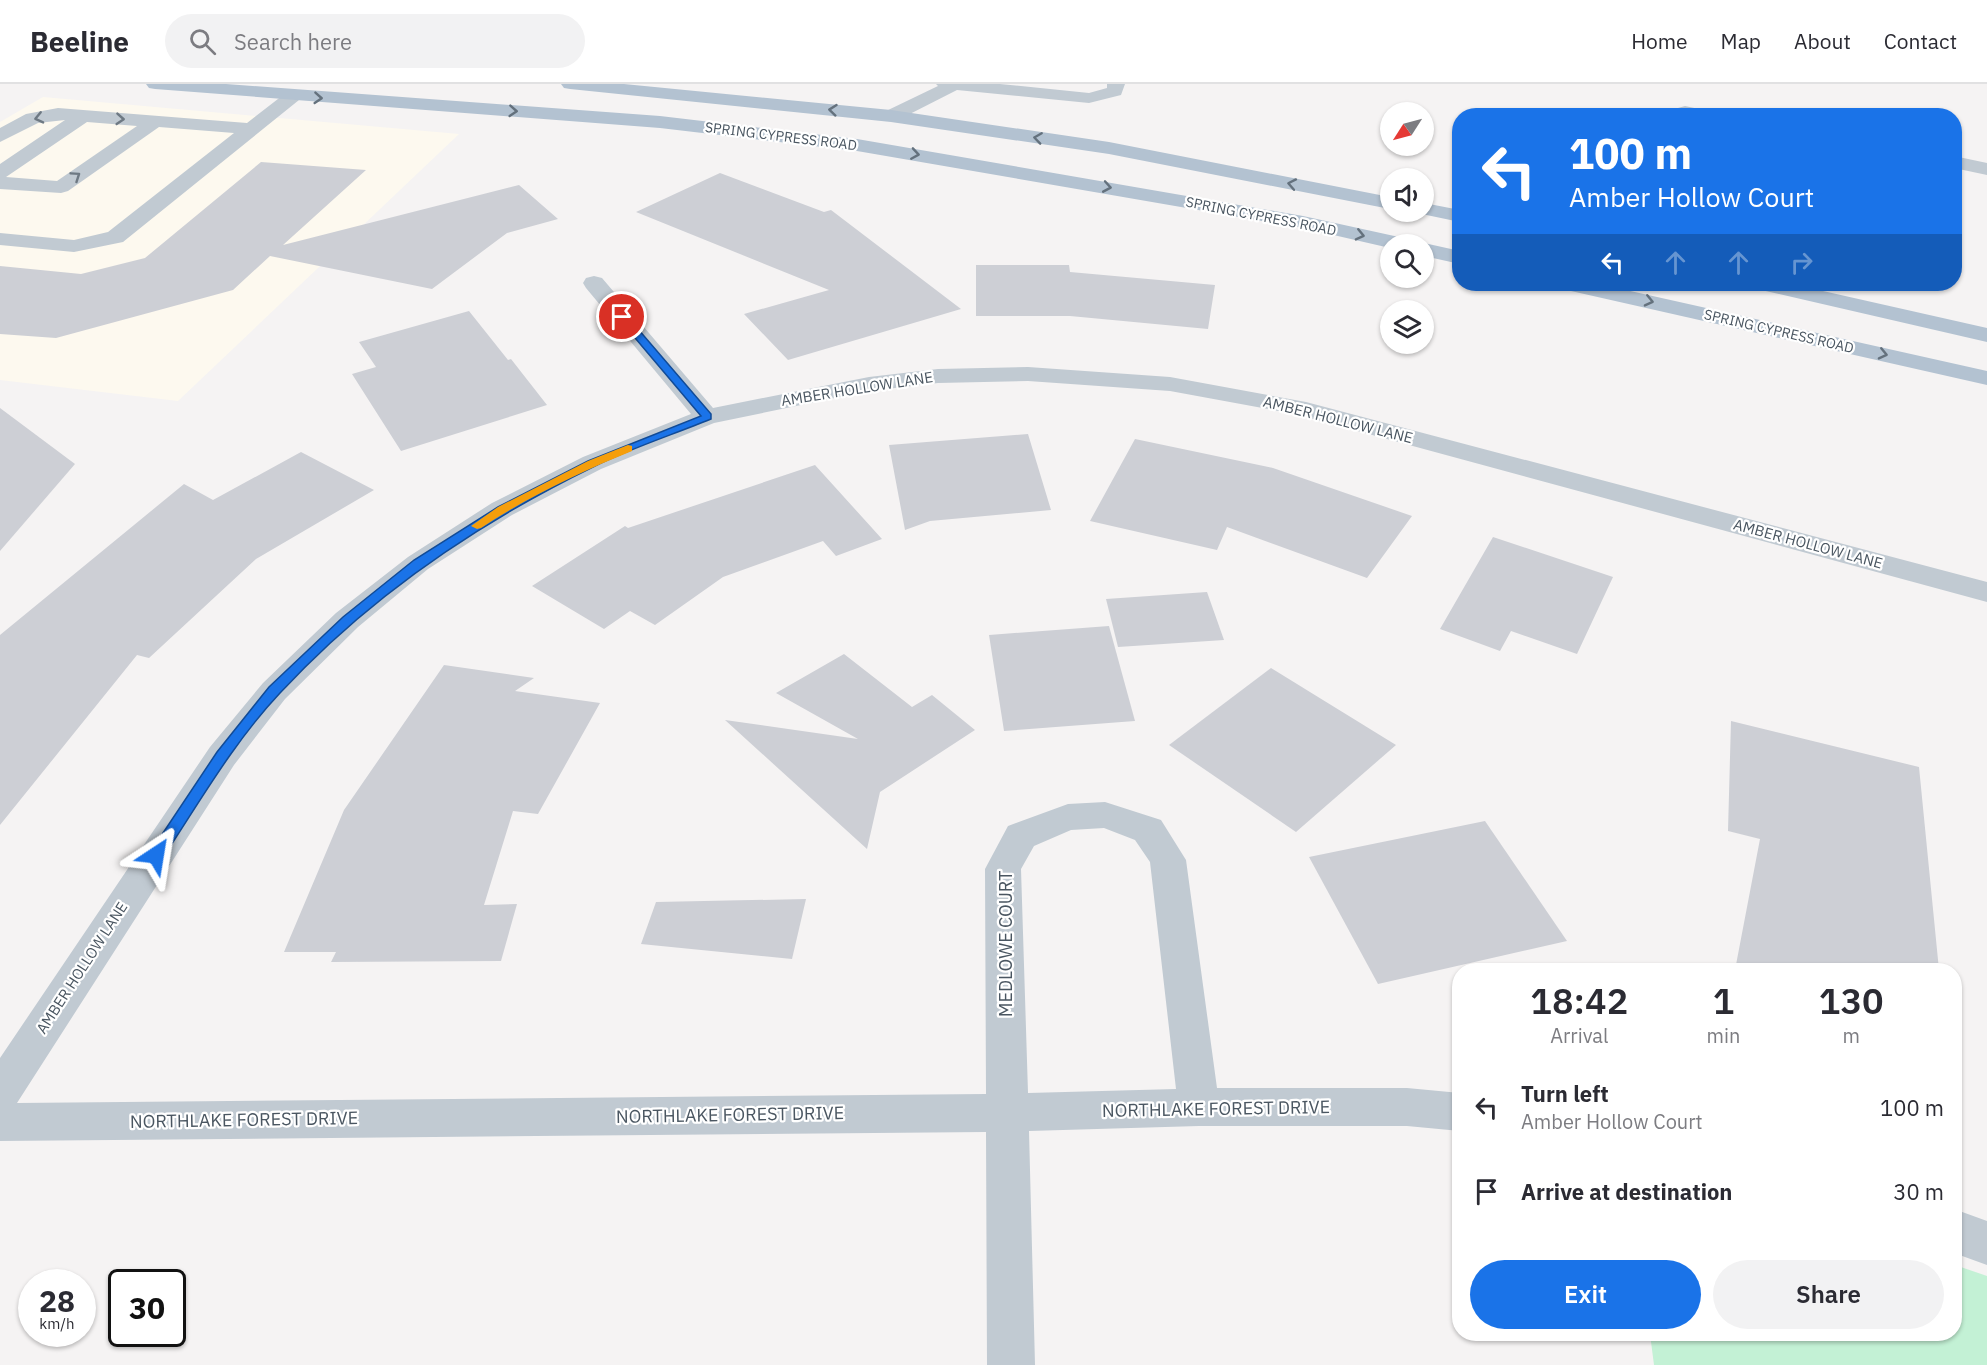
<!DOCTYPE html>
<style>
body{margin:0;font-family:"IBM Plex Sans",sans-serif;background:#f2f2f3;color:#2b2b33;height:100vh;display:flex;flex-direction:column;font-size:22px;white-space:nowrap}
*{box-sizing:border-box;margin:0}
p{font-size:20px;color:#7c7c81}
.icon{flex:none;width:33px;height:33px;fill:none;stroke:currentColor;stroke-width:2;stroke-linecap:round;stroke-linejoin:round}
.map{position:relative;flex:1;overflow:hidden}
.drawer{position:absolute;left:1452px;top:879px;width:510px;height:378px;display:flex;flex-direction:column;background:#fff;border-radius:24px;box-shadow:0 2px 4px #0004}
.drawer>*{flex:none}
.hud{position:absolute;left:1452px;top:24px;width:510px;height:183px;border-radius:24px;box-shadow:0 2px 4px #0004;background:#1a73e8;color:#fff;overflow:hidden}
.needle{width:39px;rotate:234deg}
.buttons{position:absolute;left:1380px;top:18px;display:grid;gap:12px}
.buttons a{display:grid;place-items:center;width:54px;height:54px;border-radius:50%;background:#fff;box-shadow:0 2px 4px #0004;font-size:30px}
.speed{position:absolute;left:18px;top:1185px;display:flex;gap:12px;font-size:30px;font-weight:700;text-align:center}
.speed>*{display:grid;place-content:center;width:78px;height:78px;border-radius:50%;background:#fff;box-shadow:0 2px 4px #0004;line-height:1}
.speed small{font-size:15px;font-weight:400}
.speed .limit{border:3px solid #111;border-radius:9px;background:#fff;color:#111}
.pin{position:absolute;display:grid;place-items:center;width:51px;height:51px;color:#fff;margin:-26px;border:3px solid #fff;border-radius:50%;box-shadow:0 2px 6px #0007}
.me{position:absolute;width:66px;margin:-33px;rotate:33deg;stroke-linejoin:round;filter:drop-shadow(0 0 4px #0008)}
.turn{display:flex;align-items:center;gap:21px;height:126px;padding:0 18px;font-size:27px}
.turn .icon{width:78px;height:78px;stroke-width:2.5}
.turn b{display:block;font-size:42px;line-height:51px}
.lanes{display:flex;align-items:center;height:57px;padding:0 18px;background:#0003;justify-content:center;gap:30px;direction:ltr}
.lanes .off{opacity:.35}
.eta{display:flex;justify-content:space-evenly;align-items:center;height:102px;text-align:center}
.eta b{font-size:36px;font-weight:600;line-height:42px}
.button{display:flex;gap:12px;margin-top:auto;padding:12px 18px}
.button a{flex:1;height:69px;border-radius:36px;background:#1a73e8;color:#fff;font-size:24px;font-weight:600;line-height:69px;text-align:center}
.button a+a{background:#f2f2f3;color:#2b2b33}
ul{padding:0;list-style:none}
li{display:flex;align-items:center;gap:18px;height:84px;padding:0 18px}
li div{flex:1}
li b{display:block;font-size:22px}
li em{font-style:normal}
header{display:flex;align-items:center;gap:36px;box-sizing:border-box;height:84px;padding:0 30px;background:#fff;border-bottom:2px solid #e1e1e2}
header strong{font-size:28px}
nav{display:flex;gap:33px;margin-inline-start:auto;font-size:21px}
.search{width:420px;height:54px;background:#f2f2f3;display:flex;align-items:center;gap:15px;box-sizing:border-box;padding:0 21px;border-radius:33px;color:#7c7c81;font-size:22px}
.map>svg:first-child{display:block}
.commercial{fill:#fdf9ef}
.green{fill:#c3f1d5}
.building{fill:#cdcfd5}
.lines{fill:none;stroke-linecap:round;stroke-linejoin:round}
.minor{fill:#c1cad2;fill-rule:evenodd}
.major{fill:#b3c2d1;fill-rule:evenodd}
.oneway{stroke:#64717d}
.oneway2{stroke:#6e7983}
.route{fill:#1a73e8;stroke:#114b97;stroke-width:1.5}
.slow{fill:#f59e0b}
.labels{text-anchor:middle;stroke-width:4.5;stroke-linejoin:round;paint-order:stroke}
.far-street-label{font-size:14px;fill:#4a5661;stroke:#fff}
.street-label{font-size:15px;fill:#4a5661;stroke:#fff}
.near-street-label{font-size:18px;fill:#4a5661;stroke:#fff}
</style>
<header>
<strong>Beeline</strong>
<div class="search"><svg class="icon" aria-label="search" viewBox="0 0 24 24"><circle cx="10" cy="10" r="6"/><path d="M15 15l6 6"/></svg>Search here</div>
<nav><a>Home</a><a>Map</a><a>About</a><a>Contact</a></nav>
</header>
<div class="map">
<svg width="1987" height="1281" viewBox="0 0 1987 1281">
<rect width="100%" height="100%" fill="#f5f3f3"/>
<polygon class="commercial" points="43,13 459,50 178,317 0,296 0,38"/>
<polygon class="green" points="1955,1181 1987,1192 1987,1281 1654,1281 1650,1250 1954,1250"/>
<g class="building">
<polygon points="261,78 366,86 283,161 519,101 558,135 507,149 432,205 270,172 233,206 56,254 0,250 0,182 81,190 145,174"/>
<polygon points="720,89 824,128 831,126 961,225 788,276 744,230 829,206 636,128"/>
<polygon points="976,181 1069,181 1070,188 1215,201 1208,245 1070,232 976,232"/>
<polygon points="469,227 508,276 511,275 547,321 401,367 352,290 376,283 359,258"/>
<polygon points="0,324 75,380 0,467"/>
<polygon points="1028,350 1051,426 930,437 905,446 889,361"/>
<polygon points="1135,355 1273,384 1412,432 1367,494 1227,443 1217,466 1090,437"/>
<polygon points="301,368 374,406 256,475 149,574 137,571 0,741 0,551 184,400 213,416"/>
<polygon points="815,381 882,455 836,472 823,457 723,493 655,541 630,527 604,545 532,502 625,442 628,444"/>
<polygon points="1493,453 1613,493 1577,570 1511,547 1500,567 1440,545"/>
<polygon points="1207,508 1224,556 1118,563 1106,515"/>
<polygon points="1109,542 1135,637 1004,647 989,551"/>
<polygon points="844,570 912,623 932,611 975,646 880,708 867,765 725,636 858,655 776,609"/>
<polygon points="444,581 534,594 515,607 600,619 538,730 513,727 484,821 517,820 501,877 331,878 336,868 284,868 344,726"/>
<polygon points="1271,584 1396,661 1296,748 1169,661"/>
<polygon points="1731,637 1919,683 1939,886 1735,886 1760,755 1728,747"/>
<polygon points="1485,737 1567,857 1378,900 1309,773"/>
<polygon points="806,815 792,875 641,860 656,818"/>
</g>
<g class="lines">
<g class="minor">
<polygon points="936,0 1000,0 1089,9 1107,4 1107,0 1125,0 1121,11 1089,19 957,6 898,36 884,36 882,32 884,28 938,2"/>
<path d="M 293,7 L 299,8 L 302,12 L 299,16 L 123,158 L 74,168 L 0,161 L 0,149 L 74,156 L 108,148 L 234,49 L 159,43 L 68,107 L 61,109 L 0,105 L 0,80 L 65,36 L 38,39 L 0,58 L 0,44 L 26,30 L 58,24 L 247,39 L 287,8 ZM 87,38 L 137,42 L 57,97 L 6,93 Z"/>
<polygon points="1685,22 1713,28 1715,32 1678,32 1676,28 1678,24"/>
<polygon points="1954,72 1987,79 1987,91 1954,84"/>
<path d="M 594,192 L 602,194 L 713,324 L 869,293 L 938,285 L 1028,283 L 1170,293 L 1306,318 L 1987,498 L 1987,518 L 1295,330 L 1170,307 L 1028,297 L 938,299 L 869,307 L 714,339 L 601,385 L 512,431 L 428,485 L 358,543 L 285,615 L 234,681 L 17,1019 L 986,1010 L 985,785 L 1008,742 L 1068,720 L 1105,718 L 1161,736 L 1186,776 L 1217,1004 L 1407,1004 L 1460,1009 L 1460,1047 L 1407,1042 L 1199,1042 L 1029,1047 L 1035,1281 L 987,1281 L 986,1048 L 0,1057 L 0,974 L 210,663 L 263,599 L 336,529 L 408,473 L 492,419 L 583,373 L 691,330 L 586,204 L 583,199 L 586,194 ZM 1104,744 L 1135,756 L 1150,778 L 1176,1005 L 1028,1009 L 1021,785 L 1034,762 L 1071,746 Z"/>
<polygon points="1954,1125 1987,1137 1987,1181 1954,1169"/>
</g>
<g class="major">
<polygon points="146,0 226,0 660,32 857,55 1303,132 1408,155 1411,160 1390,160 1390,164 1303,144 857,67 660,44 155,5 149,4"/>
<polygon points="561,0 624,0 891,26 1109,58 1390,113 1390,125 1109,70 891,38 570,5 564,4"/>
<polygon points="1424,119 1460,126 1460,138 1417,129 1415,128 1424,128"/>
<polygon points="1424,159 1460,167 1460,180 1424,172 1424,160 1420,160"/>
<polygon points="1560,200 1599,200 1987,287 1987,301 1571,207 1563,205"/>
<polygon points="1754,200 1792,200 1987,244 1987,258 1757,205"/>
</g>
</g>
<defs><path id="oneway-chevron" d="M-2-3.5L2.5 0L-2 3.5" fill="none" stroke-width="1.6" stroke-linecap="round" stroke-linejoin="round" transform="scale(1.5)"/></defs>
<g class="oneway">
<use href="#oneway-chevron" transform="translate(318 14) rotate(4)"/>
<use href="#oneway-chevron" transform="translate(833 26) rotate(-174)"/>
<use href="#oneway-chevron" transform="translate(513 27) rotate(4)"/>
<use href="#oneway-chevron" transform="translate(1038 54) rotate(-172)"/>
<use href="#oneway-chevron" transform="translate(915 70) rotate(9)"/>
<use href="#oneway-chevron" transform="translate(1292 100) rotate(-169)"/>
<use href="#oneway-chevron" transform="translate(1107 103) rotate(10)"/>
<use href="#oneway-chevron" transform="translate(1360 151) rotate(13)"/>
<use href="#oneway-chevron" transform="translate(1649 217) rotate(13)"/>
<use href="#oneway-chevron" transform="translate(1883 270) rotate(13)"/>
</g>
<g class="oneway2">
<use href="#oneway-chevron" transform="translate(39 34) rotate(167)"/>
<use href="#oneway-chevron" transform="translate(120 35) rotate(4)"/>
<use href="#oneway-chevron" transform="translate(76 92) rotate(-34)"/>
</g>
<path class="route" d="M 619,231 L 626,231 L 711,330 L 711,335 C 672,351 631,364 593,383 C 476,440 369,513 280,609 C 233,659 199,719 162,775 L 151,775 L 149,771 L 151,767 L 217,668 L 269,603 L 343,533 L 414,476 L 498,423 L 588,377 L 701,332 L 619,235 Z"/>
<path class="slow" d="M 628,361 L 632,362 L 632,367 C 580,388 528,413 481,444 L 477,445 L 471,442 L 498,423 L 588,377 Z"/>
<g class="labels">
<g class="far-street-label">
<text transform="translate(781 52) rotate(7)" y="5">SPRING CYPRESS ROAD</text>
<text transform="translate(1261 132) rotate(11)" y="5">SPRING CYPRESS ROAD</text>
<text transform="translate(1779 247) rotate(13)" y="5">SPRING CYPRESS ROAD</text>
</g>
<g class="street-label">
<text transform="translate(857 305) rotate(-9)" y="5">AMBER HOLLOW LANE</text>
<text transform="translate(1338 336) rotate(14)" y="5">AMBER HOLLOW LANE</text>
<text transform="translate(1808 460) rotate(15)" y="5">AMBER HOLLOW LANE</text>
<text transform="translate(82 884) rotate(-57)" y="5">AMBER HOLLOW LANE</text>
</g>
<g class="near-street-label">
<text transform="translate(1006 860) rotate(-90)" y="6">MEDLOWE COURT</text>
<text transform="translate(1216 1025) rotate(-1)" y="6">NORTHLAKE FOREST DRIVE</text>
<text transform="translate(730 1031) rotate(-1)" y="6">NORTHLAKE FOREST DRIVE</text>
<text transform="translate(244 1036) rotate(-1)" y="6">NORTHLAKE FOREST DRIVE</text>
</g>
</g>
</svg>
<div class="buttons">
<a><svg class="needle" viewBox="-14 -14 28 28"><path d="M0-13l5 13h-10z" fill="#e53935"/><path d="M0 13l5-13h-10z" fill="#7c7c81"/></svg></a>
<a><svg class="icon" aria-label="sound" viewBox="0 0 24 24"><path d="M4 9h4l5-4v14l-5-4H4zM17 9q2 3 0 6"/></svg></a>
<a><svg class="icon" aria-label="search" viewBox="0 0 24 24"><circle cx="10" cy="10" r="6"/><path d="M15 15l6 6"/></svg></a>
<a><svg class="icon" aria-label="layers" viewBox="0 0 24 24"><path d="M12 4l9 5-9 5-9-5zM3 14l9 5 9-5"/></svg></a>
</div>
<div class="speed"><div>28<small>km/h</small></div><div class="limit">30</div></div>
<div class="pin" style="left:622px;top:233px;background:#d93025"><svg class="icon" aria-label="arrive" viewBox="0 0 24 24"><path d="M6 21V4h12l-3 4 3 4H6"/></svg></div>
<svg class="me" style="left:156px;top:771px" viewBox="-20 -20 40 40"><path d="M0-17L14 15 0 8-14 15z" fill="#1a73e8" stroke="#fff" stroke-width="4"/></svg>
<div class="hud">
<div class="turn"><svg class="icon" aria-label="left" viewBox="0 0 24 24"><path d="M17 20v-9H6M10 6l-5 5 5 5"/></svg><div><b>100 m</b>Amber Hollow Court</div></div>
<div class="lanes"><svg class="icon" aria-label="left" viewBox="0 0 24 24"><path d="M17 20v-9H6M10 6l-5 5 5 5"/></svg><svg class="icon off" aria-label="ahead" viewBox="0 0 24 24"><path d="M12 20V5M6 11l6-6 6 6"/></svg><svg class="icon off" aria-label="ahead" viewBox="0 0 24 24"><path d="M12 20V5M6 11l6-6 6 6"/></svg><svg class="icon off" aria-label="right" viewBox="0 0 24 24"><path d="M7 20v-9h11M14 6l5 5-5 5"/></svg></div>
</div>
<section class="drawer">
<div class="eta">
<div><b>18:42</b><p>Arrival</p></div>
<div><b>1</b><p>min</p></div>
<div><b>130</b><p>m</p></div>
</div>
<ul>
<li><svg class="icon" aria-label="left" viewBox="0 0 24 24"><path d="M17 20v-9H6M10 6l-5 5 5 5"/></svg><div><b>Turn left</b><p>Amber Hollow Court</p></div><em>100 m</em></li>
<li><svg class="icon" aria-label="arrive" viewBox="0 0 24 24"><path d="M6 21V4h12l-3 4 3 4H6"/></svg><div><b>Arrive at destination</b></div><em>30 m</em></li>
</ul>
<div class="button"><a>Exit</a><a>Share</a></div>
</section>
</div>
